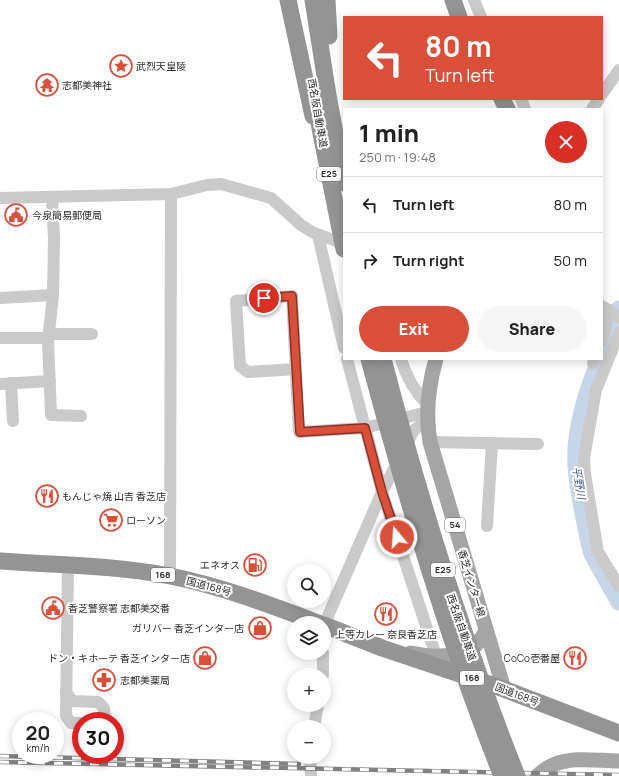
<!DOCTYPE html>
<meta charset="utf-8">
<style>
body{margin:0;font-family:Manrope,"Noto Sans JP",sans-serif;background:#f6f6f6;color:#222;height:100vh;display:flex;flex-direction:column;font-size:15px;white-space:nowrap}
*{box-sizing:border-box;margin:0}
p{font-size:13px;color:#767676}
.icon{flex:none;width:22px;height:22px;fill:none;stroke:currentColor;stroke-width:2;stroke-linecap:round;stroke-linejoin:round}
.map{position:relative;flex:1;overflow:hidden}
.drawer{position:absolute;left:343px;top:108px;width:260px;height:252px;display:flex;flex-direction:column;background:#fff;border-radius:0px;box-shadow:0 2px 10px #0003}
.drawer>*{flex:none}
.hud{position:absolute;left:343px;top:16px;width:260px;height:84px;border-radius:0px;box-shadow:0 2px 10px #0003;background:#d94f3a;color:#fff;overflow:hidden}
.fabs{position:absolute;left:287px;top:564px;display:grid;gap:8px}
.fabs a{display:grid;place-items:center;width:44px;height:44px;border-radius:50%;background:#fff;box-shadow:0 2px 10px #0003;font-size:20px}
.speed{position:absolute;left:12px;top:712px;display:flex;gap:8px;font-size:20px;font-weight:700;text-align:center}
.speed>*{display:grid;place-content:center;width:52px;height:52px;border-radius:50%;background:#fff;box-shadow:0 2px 10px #0003;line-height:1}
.speed small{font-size:10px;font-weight:400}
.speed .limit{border:6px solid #d22;background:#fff;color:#111}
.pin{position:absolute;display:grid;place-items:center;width:34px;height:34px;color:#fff;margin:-17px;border:2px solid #fff;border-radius:50%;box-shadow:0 1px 4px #0007}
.me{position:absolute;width:44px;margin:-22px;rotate:342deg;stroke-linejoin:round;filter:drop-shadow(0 0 3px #0008)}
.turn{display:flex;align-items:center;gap:14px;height:84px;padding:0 16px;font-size:18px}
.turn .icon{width:52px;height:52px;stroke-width:2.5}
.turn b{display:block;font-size:28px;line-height:34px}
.round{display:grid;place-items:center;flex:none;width:42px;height:42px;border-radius:21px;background:#f6f6f6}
.head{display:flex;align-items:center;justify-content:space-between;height:68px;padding:0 16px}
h1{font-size:24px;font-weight:800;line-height:30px}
.primary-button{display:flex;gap:8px;margin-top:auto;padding:8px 16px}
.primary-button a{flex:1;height:46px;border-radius:24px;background:#d94f3a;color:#fff;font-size:16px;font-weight:800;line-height:46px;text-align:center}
.primary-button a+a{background:#f6f6f6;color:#222}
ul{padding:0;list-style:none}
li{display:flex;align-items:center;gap:12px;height:56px;padding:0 16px;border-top:1px solid #e0e0e0}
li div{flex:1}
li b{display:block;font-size:15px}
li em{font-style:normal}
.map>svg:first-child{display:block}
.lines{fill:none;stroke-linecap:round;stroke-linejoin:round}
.river{stroke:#c8d5e8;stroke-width:17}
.minor{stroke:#cacaca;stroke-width:12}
.major{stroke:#a5a5a5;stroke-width:15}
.highway{stroke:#949494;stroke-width:17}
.rail-casing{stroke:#828282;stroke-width:4.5}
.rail{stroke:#fff;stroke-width:3;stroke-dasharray:9;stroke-linecap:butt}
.highway-bridge{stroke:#949494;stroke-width:17}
.route-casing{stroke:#8d3326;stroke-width:10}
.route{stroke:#d94f3a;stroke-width:7}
.labels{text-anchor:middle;stroke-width:4;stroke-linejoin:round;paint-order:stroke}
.shield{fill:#fff;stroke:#6c6c6c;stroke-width:1}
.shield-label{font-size:9px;font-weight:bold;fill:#2d2d2d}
.poi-label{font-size:10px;fill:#2d2d2d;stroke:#fff;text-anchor:start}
.street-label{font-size:10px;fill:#2d2d2d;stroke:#fff}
.water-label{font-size:11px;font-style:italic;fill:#415e89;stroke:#fff}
</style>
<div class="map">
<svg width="619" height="776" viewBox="0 0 619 776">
<rect width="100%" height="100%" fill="#fff"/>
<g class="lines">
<g class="river">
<polyline points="602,354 616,322 619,309"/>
<path d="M 600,359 C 587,389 574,431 576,464 C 577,490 584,517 589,543 L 592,554 L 619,602"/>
</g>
<g class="minor">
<polyline points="474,0 481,17"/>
<polyline points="602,94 619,70"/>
<polyline points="521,99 525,109"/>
<polyline points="592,109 599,99"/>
<polyline points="52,197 54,239 53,295 48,341 51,415 81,416"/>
<polyline points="0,198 171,194 207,185 221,184 271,198 301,225 312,232 344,244"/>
<polyline points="318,235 344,348"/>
<polyline points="1,298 53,295"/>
<polyline points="602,306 619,317"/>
<polyline points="619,333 596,390 584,458 585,474 598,552 619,586"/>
<polyline points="49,334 92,334"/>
<polyline points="0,338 48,338"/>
<polyline points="602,341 610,310"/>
<polyline points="347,359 382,492 436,656"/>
<path d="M 401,359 C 406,376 414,391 427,404"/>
<polyline points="593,363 595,359"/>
<polyline points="296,369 248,372 240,366 236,301 292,296 299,432 365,428 427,412"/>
<polyline points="11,383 13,421"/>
<polyline points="0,384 50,381"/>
<polyline points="430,442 538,444"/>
<polyline points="487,526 492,443"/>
<polyline points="68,565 66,716 71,723 81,723"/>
<polyline points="170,576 171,194"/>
<polyline points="324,625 382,492 414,430 420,425 427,425"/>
<polyline points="323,653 323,675"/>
<polyline points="66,692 72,701 98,702 104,708 105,719 101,721"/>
<polyline points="314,727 318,705"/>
<polyline points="310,757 311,776"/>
</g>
<g class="major">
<path d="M 436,359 C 428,387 425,413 430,442 L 504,689"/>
<path d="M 411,653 C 431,657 457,659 475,646 C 479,642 483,636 486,631"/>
<path d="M 537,776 C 542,772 547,767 553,765 C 573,756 598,761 619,761"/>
</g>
<g class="highway">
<polyline points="288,0 313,116"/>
<polyline points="313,0 328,95 344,183"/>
<polyline points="327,0 329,36"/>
<polyline points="453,0 459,17"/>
<polyline points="502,99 507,109"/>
<path d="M 0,561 C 56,565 114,565 170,576 C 221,586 270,605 318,623"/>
<polyline points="324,625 382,648 504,689 619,733"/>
</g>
<g class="rail-casing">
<g id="rail">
<polyline points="0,756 299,764"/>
<polyline points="0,762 619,775"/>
</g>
</g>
<use href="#rail" class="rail"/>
<g class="highway-bridge">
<polyline points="314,98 344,249"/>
<path d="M 369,359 C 407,500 448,641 502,776"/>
<path d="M 383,359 C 420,501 463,640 517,776"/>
</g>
</g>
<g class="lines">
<g class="route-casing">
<polyline id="route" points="264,298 292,296 300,432 365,428 382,492 397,537"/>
</g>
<use href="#route" class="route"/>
</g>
<defs>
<g id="sight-ring" transform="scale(1.15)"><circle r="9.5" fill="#fff" stroke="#d94f3a" stroke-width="1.5"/><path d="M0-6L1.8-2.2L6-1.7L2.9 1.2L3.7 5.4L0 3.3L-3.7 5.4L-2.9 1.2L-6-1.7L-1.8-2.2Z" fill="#d94f3a"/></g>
<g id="temple-ring" transform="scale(1.15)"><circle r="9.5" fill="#fff" stroke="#d94f3a" stroke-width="1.5"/><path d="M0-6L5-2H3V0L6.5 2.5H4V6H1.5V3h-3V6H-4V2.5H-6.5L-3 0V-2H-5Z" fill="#d94f3a"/></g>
<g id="civic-ring" transform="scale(1.15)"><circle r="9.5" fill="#fff" stroke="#d94f3a" stroke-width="1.5"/><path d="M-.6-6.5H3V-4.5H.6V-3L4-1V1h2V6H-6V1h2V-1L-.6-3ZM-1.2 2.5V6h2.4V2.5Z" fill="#d94f3a"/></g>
<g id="restaurant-ring" transform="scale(1.15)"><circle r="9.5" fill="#fff" stroke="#d94f3a" stroke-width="1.5"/><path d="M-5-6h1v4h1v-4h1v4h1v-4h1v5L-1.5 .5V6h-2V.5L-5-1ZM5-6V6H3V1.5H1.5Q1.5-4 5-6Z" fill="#d94f3a"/></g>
<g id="supermarket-ring" transform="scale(1.15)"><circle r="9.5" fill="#fff" stroke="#d94f3a" stroke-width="1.5"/><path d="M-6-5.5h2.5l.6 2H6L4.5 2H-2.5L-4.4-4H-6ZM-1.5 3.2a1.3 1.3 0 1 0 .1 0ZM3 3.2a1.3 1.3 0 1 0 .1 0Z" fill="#d94f3a"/></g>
<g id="fuel-ring" transform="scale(1.15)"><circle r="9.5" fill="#fff" stroke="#d94f3a" stroke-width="1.5"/><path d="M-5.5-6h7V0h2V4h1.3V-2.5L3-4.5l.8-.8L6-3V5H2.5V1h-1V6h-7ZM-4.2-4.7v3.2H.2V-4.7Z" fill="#d94f3a"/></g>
<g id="shop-ring" transform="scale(1.15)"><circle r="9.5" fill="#fff" stroke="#d94f3a" stroke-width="1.5"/><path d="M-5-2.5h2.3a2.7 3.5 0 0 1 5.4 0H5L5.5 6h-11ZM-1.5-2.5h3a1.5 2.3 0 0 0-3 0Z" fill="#d94f3a"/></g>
<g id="pharmacy-ring" transform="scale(1.15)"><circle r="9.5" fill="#fff" stroke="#d94f3a" stroke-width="1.5"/><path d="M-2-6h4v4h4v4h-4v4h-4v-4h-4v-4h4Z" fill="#d94f3a"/></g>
</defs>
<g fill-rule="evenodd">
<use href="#sight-ring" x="121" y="66"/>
<use href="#temple-ring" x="47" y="85"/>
<use href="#civic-ring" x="16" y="215"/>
<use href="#restaurant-ring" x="47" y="496"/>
<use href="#supermarket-ring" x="111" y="520"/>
<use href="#fuel-ring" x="255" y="565"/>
<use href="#civic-ring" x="53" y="608"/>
<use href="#restaurant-ring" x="386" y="614"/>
<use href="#shop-ring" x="260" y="628"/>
<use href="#shop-ring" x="205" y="658"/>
<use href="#restaurant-ring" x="575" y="658"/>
<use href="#pharmacy-ring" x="104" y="680"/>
</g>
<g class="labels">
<g class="shield">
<rect x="317" y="167" width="24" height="14" rx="3"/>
<rect x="445" y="518" width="20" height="14" rx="3"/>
<rect x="431" y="563" width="24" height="14" rx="3"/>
<rect x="151" y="568" width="24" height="14" rx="3"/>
<rect x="460" y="671" width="24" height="14" rx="3"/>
</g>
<g class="shield-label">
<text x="329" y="177">E25</text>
<text x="455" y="528">54</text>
<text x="443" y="573">E25</text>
<text x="163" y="578">168</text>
<text x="472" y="681">168</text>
</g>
<g class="poi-label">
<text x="136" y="70">武烈天皇陵</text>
<text x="62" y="89">志都美神社</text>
<text x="32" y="219">今泉簡易郵便局</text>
<text x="62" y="500">もんじゃ焼 山吉 香芝店</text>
<text x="126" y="524">ローソン</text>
<text x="240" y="569" text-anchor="end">エネオス</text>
<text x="68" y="612">香芝警察署 志都美交番</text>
<text x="244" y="632" text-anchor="end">ガリバー 香芝インター店</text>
<text x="386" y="638" text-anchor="middle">上等カレー 奈良香芝店</text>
<text x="190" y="662" text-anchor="end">ドン・キホーテ 香芝インター店</text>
<text x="560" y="662" text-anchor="end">CoCo壱番屋</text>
<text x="120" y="684">志都美薬局</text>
</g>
<g class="street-label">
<text transform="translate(318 113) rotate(80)" y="4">西名阪自動車道</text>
<text transform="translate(472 583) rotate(73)" y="4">香芝インター線</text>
<text transform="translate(209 586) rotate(15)" y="4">国道168号</text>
<text transform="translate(462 627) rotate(71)" y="4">西名阪自動車道</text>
<text transform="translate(517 694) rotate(21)" y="4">国道168号</text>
</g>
<g class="water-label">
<text transform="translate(579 483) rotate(81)" y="4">平野川</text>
</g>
</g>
</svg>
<div class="fabs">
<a><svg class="icon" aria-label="search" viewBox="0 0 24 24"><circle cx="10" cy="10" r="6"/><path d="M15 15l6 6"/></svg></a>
<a><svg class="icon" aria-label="layers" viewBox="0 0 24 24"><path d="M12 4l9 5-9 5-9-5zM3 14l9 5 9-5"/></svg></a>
<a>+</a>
<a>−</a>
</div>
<div class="speed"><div>20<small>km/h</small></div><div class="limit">30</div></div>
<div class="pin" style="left:264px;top:298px;background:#d93025"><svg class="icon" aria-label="arrive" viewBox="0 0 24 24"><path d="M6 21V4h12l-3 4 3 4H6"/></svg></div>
<svg class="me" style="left:397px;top:537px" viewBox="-20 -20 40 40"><circle r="17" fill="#d94f3a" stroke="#fff" stroke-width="3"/><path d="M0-11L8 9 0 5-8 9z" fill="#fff"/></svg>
<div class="hud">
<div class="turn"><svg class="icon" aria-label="left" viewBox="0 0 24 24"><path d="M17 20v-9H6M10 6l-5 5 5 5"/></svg><div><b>80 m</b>Turn left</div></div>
</div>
<section class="drawer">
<div class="head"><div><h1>1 min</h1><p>250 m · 19:48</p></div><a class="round" style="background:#d93025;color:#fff"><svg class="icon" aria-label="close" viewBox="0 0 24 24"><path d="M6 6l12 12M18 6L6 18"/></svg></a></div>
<ul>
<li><svg class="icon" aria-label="left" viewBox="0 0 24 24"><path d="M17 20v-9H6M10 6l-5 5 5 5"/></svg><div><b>Turn left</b></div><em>80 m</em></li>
<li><svg class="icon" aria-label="right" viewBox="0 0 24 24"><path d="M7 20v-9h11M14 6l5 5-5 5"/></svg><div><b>Turn right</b></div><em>50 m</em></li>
</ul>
<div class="primary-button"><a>Exit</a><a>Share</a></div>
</section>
</div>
